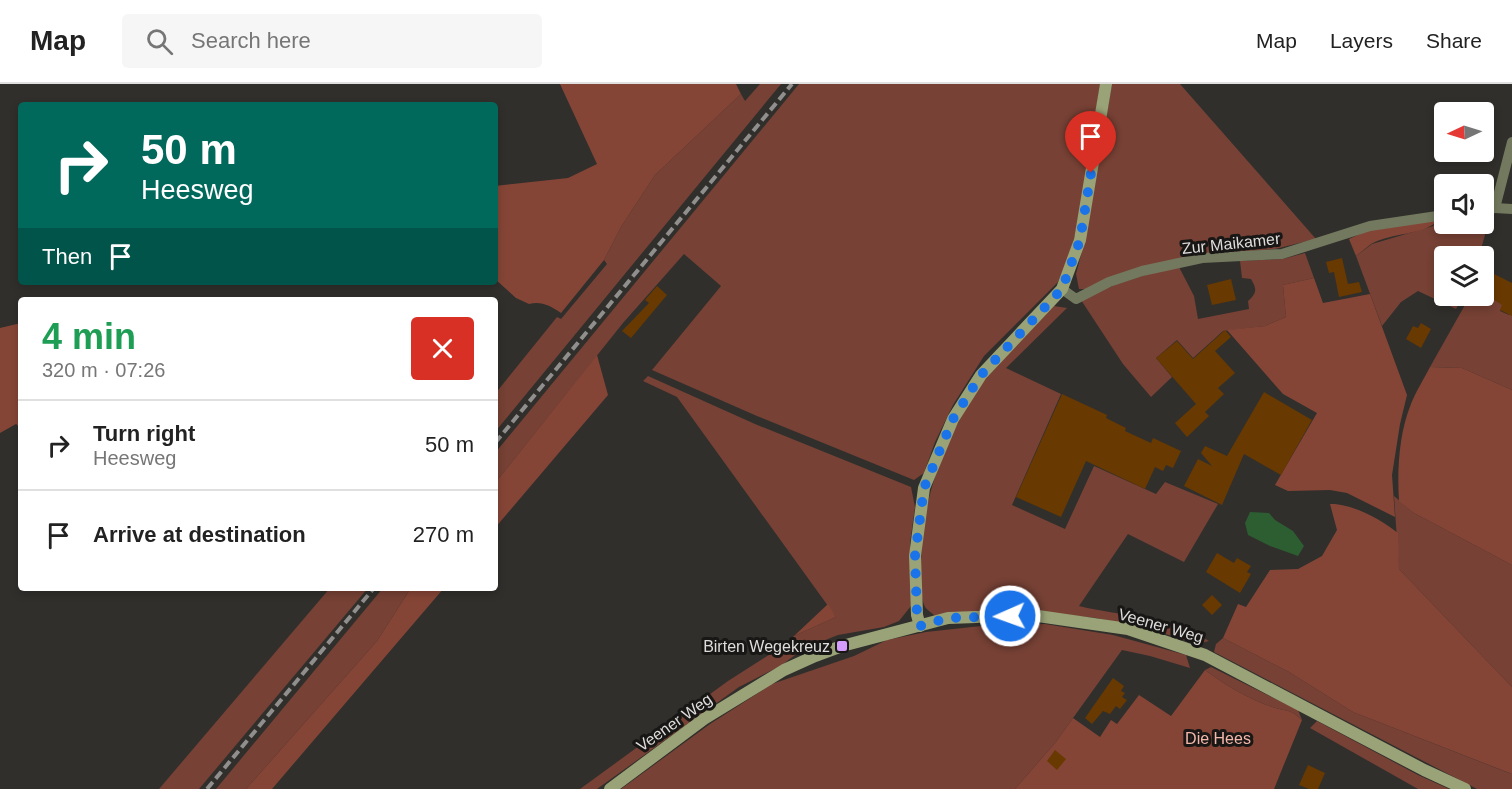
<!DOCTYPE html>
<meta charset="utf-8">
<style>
body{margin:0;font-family:Arial,sans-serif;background:#f6f6f6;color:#222;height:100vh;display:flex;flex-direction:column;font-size:22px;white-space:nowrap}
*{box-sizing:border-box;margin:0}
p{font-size:20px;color:#767676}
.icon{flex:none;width:33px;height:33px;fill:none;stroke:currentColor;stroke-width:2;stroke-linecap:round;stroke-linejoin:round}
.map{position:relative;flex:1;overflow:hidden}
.panel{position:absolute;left:18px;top:213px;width:480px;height:294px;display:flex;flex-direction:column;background:#fff;border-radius:6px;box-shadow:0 3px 9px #0003}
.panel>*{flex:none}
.guide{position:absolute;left:18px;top:18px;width:480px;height:183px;border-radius:6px;box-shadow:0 3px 9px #0003;background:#00695c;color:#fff;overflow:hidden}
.needle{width:39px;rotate:266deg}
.controls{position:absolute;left:1434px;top:18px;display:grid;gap:12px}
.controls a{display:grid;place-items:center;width:60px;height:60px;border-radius:6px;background:#fff;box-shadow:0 3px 9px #0003;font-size:30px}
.pin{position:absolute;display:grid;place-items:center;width:51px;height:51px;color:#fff;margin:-62px -26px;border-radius:50% 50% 50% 0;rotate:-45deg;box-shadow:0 0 6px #0007}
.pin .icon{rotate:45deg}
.me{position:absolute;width:66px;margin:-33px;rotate:268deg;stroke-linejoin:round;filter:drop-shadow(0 0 4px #0008)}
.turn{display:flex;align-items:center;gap:21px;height:126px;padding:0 24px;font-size:27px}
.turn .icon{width:78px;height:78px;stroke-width:2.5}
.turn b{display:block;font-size:42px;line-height:51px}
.then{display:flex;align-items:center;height:57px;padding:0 24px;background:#0003;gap:12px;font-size:22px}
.round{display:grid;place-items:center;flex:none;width:63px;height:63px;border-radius:6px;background:#f6f6f6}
.overview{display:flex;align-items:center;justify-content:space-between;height:102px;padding:0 24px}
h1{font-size:36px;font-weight:600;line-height:45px;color:#1e9e55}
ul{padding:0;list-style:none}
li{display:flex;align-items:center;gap:18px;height:90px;padding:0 24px;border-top:2px solid #e0e0e0}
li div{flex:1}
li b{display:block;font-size:22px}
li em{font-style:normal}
header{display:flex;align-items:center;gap:36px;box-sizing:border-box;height:84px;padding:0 30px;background:#fff;border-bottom:2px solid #e0e0e0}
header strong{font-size:28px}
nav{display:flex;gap:33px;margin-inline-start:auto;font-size:21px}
.search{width:420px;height:54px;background:#f6f6f6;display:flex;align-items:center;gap:15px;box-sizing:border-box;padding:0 21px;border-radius:6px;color:#767676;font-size:22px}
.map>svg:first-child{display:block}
.green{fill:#774135}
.forest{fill:#854536}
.water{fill:#2c5e31}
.building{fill:#683900}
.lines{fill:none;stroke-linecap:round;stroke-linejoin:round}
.street{stroke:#73795e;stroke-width:10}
.secondary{stroke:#9aa377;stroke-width:12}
.rail{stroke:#908f8d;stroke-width:4;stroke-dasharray:9 4.5;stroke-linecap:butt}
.route{stroke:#1a73e8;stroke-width:10;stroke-dasharray:0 18}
.poi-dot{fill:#d49cfb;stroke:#181716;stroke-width:2}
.labels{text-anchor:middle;stroke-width:6;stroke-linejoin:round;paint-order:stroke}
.street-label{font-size:16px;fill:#dedddb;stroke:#181716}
.poi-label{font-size:16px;fill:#dedddb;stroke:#181716;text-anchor:end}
.park-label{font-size:16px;fill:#f4b8aa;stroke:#181716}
</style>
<header>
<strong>Map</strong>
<div class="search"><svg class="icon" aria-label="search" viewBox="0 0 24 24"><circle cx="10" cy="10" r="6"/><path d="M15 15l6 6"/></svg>Search here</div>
<nav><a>Map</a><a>Layers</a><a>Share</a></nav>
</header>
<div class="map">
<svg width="1512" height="705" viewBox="0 0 1512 705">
<rect width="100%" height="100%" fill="#302f2c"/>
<g class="green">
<polygon points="760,0 781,0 495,348 495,310 557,233 561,235 607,180 604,176 621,143 655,91 741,10 745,17"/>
<path d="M 799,0 L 1100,0 C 1095,33 1089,67 1084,100 C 1078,134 1075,167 1058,198 L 984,272 L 953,321 L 935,358 L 924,389 L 914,396 L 757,332 L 652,286 L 721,202 L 684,170 L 623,239 L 495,399 L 495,369 Z"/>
<polygon points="1112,0 1180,0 1316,155 1275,165 1200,171 1088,205 1079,205 1076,190 1086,152"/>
<polygon points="1484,134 1489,137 1479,172 1444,172 1444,212 1463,212 1456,225 1418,207 1401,218 1382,242 1356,172 1372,160 1433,142 1440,135 1444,135 1444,140 1484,140"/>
<path d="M 1305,169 L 1314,194 L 1283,201 L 1286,233 L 1265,242 L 1223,247 L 1193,274 L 1177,256 L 1156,274 L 1172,293 L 1151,313 L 1123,280 L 1081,216 C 1113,200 1144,190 1179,183 L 1194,212 L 1198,235 L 1249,225 L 1248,217 C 1257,209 1257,205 1251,195 L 1242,194 L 1240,177 L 1283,175 Z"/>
<polygon points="1484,210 1503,220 1500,227 1509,231 1512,227 1512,306 1462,284 1430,283 1470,212 1484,212"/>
<path d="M 1054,222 L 1067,224 L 1006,284 L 1061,310 L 1012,421 L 1065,445 L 1094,382 L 1156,410 L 1165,398 L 1218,420 L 1184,478 L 1128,450 L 1079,522 C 1123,533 1169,531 1209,557 L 1198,560 L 1146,544 L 1096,534 L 1031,527 L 935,532 C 932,529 927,526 925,523 C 919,510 921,491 921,477 C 922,405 952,337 995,280 C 1011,258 1035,240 1054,222 Z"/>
<polygon points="648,292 755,340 911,403 915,423 910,459 911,522 899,537 884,543 838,551 803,565 782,581 739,603 597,705 580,705 728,597 783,562 794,552 836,533 677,313 643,297"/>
<polygon points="1394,412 1414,429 1512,481 1512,603 1399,485"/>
<polygon points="330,504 368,504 199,705 159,705"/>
<polygon points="383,504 411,504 377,557 246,705 216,705"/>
<polygon points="1045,540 1113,551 1186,571 1190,584 1150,572 1122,566 1055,659 1015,705 621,705 710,640 772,600 854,572 887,556 926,548 990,541"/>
<polygon points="1223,554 1289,588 1353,628 1509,689 1512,690 1512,705 1477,705 1214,568 1216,560"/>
<path d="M 1211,583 L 1298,626 L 1302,636 C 1289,624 1287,628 1272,623 C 1249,615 1225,601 1205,586 Z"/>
<polygon points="1317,637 1418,691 1449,705 1418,705 1310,644"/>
</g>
<g class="forest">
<path d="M 560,0 L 736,0 L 741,10 L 655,91 L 621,143 L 604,176 L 561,229 C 550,222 542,217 529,220 L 516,214 L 495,195 L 495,102 L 568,94 L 597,80 Z"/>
<path d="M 1440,135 C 1424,152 1392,148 1371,160 C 1366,164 1361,168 1356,172 L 1349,155 L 1369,146 Z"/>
<polygon points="1314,194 1323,219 1370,210 1407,311 1400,340 1392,391 1395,433 1347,409 1330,406 1288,407 1275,401 1317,329 1283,310 1227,246 1265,242 1286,233 1283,201"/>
<polygon points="21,239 21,344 16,340 0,349 0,244"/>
<polygon points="597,271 608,311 495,444 495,399"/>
<path d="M 1430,283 L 1462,284 L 1512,306 L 1512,481 L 1414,429 L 1399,417 C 1397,386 1399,349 1411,320 C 1416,307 1424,295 1430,283 Z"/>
<path d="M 1330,420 C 1351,419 1382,436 1398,449 L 1399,485 L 1512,603 L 1512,690 L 1353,628 L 1289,588 L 1223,554 L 1238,520 L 1246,523 L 1270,486 L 1298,485 L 1322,472 L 1337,446 Z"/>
<polygon points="411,504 444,504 272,705 246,705 377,557"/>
<polygon points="828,520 836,533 794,552"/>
<path d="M 1205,586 C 1225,601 1249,615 1272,623 C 1287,628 1289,624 1302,636 L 1274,705 L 1015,705 L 1055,659 L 1073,634 L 1100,653 L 1111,636 L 1117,640 L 1139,611 L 1171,632 Z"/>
</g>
<polygon class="water" points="1250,428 1269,429 1275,436 1293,447 1304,462 1298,472 1270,462 1248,451 1245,439"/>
<g class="building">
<polygon points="1342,174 1348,200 1359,198 1362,208 1339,213 1334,188 1329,189 1326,178"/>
<polygon points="1484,185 1512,199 1512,232 1500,226 1502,221 1484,209"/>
<polygon points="1231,195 1236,216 1212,221 1207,201"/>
<polygon points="657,202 667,211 631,254 622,247 649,219 645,216"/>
<polygon points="1421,239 1431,245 1421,264 1406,255 1413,242 1418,244"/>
<polygon points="1225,246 1231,253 1215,267 1235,289 1218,304 1224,310 1205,328 1209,332 1187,353 1175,339 1196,320 1156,274 1177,257 1193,275"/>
<polygon points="1264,308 1312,336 1281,391 1244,370 1222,421 1184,402 1198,375 1212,382 1201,369 1205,362 1227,372"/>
<polygon points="1062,310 1107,331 1106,334 1126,344 1125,347 1151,359 1153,354 1181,367 1173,384 1166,381 1163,387 1155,383 1145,405 1086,377 1061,433 1016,413"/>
<polygon points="1217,469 1234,479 1237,474 1251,482 1247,488 1251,490 1240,509 1206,488"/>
<polygon points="1212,511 1222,521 1212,531 1202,521"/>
<polygon points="1113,594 1124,602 1121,607 1125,609 1122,613 1127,616 1120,625 1116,622 1110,630 1103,627 1092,640 1085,634"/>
<polygon points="1055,666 1066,675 1057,686 1047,677"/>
<polygon points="1308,681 1325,689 1318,705 1309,705 1299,701"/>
</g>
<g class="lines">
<g class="street">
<polyline points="1495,124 1512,125"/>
<polyline points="1484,127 1495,124 1512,58"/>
<polyline points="1062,205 1076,215 1109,198 1142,187 1202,174 1282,170 1370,142 1444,131"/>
</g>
<g class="secondary">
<polyline points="920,542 917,531 915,472 924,404 953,335 981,291 1062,205 1080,156 1106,0"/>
<polyline points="610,705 704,635 784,586 815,572 842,562 948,534 1031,531 1128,545 1205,571 1424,686 1465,705"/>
</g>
<g class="rail">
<polyline points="495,359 792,0"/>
<polyline points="207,705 374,504"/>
</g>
</g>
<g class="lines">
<polyline class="route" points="1010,532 948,534 920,542 917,531 915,472 924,404 953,335 981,291 1062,205 1080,156 1091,89"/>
</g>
<rect class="poi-dot" x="836" y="556" width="12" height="12" rx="3"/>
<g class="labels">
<g class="street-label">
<text transform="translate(1231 159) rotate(-6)" y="6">Zur Maikamer</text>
<text transform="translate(1161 541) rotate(16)" y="6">Veener Weg</text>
<text transform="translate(674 638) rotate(-35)" y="6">Veener Weg</text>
</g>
<g class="poi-label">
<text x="830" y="568">Birten Wegekreuz</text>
</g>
<g class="park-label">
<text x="1218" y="660">Die Hees</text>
</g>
</g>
</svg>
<div class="controls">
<a><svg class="needle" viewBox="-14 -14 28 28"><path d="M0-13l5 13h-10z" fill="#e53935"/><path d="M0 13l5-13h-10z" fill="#767676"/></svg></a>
<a><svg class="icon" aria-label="sound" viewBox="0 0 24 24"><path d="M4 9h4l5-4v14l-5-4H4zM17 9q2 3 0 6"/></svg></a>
<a><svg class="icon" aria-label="layers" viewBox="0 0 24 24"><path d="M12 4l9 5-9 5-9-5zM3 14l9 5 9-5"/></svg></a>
</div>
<div class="pin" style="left:1091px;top:89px;background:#d93025"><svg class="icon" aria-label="arrive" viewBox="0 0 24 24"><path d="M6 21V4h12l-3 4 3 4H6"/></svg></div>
<svg class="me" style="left:1010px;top:532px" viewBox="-20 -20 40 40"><circle r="17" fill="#1a73e8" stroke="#fff" stroke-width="3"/><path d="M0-11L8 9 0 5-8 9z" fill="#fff"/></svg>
<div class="guide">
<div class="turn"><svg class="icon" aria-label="right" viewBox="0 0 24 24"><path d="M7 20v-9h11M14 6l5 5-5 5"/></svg><div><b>50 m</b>Heesweg</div></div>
<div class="then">Then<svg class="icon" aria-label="arrive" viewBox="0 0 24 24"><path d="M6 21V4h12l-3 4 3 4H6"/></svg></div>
</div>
<section class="panel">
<div class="overview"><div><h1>4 min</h1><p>320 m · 07:26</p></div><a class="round" style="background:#d93025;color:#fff"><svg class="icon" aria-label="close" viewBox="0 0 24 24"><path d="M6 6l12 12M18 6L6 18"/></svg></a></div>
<ul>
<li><svg class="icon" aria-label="right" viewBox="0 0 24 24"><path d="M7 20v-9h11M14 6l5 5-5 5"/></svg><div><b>Turn right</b><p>Heesweg</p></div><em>50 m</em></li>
<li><svg class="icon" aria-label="arrive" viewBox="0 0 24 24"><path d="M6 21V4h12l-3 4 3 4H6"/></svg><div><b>Arrive at destination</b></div><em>270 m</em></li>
</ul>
</section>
</div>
